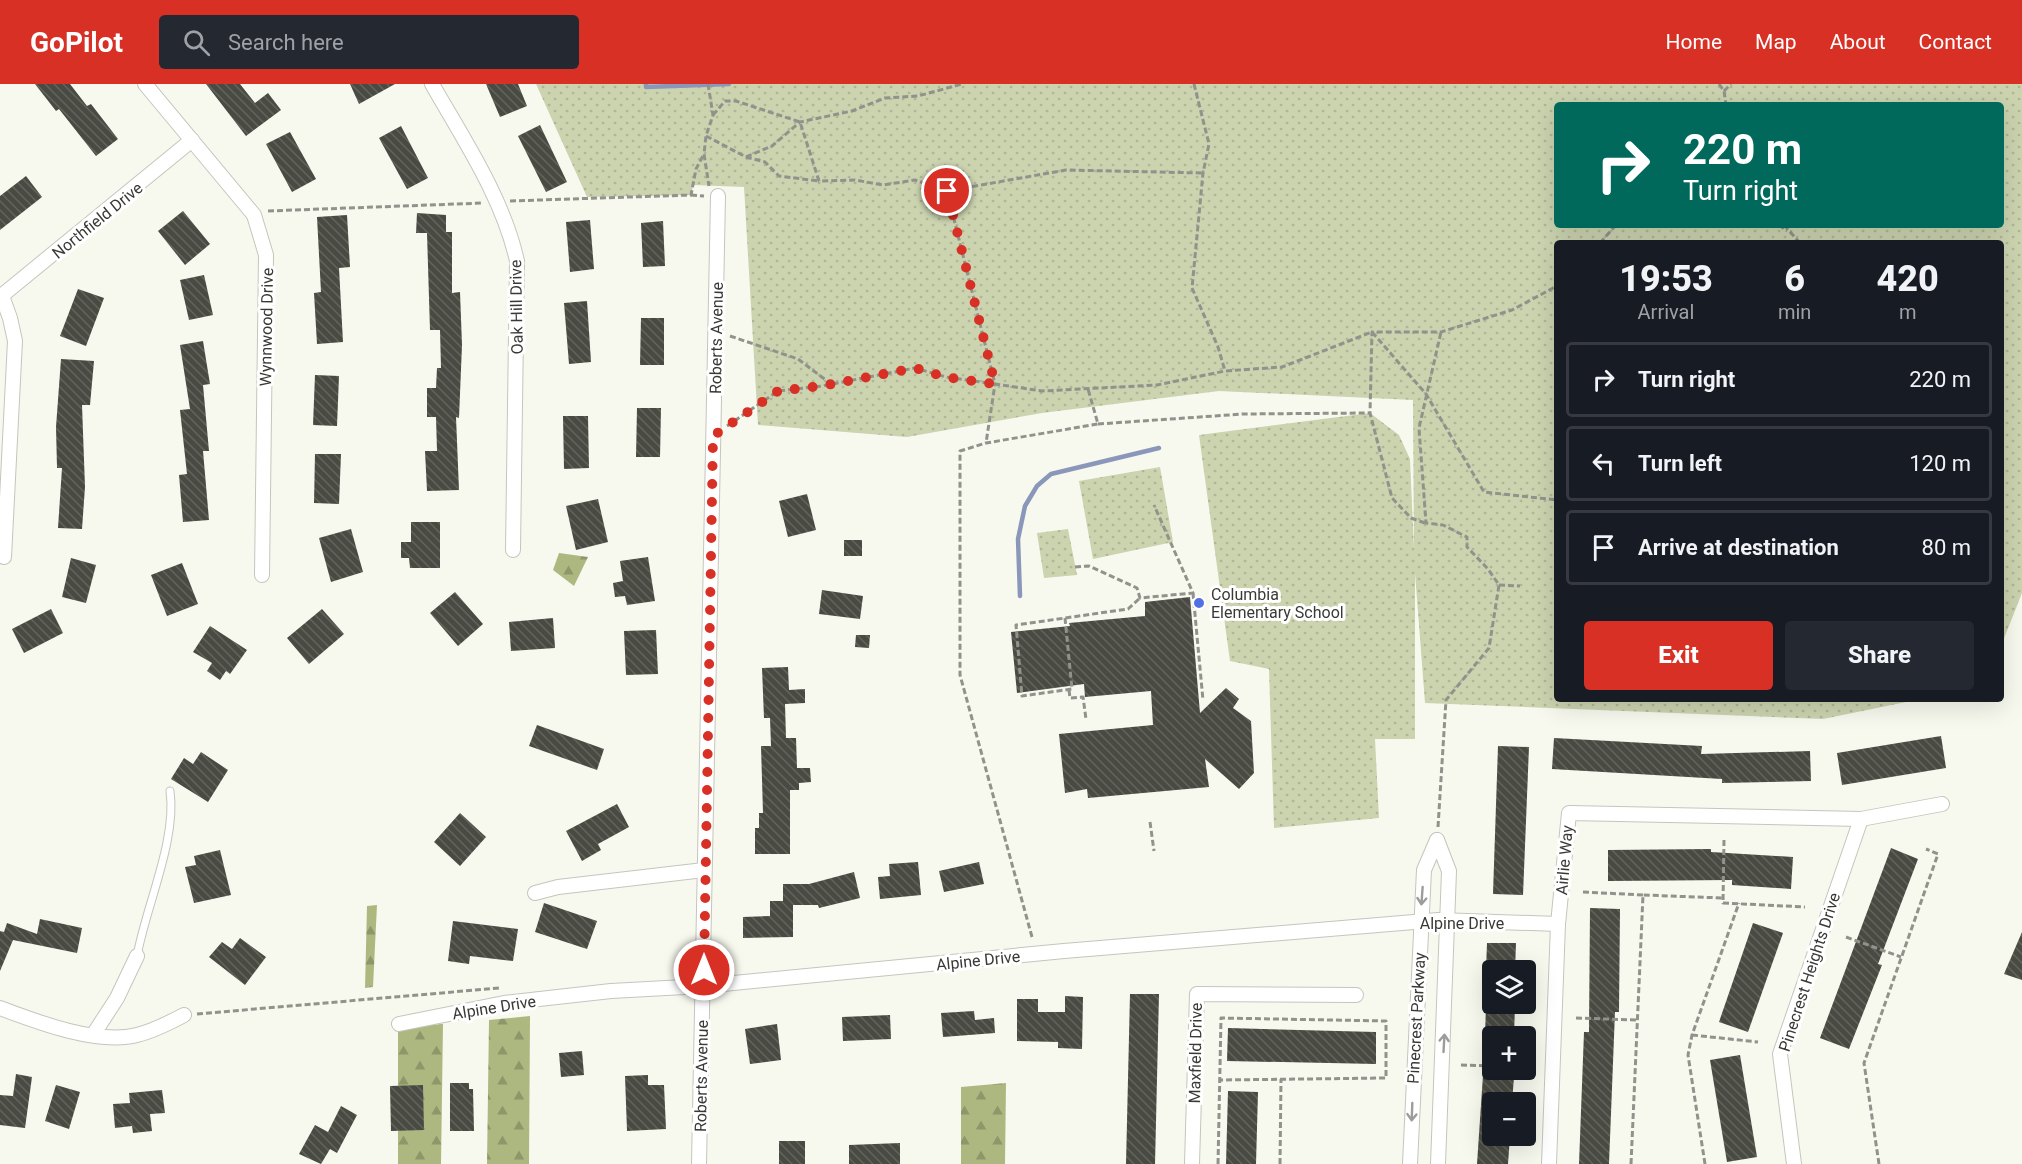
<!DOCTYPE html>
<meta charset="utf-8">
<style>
body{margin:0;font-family:Roboto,sans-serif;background:#242831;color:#f1f3f6;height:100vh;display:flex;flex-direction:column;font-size:22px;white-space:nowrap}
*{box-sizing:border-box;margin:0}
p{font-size:20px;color:#9ea1a6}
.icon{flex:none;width:33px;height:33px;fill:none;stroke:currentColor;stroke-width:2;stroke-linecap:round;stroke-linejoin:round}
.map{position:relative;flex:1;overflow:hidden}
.side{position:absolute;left:1554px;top:156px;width:450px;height:462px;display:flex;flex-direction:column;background:#171b24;border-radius:6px;box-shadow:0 6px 24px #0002}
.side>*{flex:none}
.banner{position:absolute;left:1554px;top:18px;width:450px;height:126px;border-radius:6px;box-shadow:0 6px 24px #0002;background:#00695c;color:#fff;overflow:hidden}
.fabs{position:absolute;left:1482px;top:876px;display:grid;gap:12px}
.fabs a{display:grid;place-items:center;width:54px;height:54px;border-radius:6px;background:#171b24;box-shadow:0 6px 24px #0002;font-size:30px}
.pin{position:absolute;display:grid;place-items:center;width:51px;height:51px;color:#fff;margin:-26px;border:3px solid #fff;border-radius:50%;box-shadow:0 2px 6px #0007}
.me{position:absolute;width:66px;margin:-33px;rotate:0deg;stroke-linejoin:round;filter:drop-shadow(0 0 4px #0008)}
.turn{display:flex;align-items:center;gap:21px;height:126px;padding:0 30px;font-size:27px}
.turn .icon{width:78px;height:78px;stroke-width:2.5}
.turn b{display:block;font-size:42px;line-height:51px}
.eta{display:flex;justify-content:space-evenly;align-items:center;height:102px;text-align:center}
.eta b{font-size:36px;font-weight:800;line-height:42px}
.cta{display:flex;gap:12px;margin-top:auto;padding:12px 30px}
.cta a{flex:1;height:69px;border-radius:6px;background:#d93025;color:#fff;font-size:24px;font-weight:800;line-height:69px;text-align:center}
.cta a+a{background:#242831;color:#f1f3f6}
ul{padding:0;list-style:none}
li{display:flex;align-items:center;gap:18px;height:75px;margin:0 12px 9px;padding:0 18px;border:3px solid #363941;border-radius:6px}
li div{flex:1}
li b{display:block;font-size:22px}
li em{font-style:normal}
header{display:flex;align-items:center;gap:36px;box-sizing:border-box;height:84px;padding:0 30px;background:#d93025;color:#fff}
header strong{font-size:28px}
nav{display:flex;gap:33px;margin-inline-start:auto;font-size:21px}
.search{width:420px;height:54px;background:#242831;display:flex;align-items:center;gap:15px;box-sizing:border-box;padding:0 21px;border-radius:6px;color:#9ea1a6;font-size:22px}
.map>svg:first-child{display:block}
.forest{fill:url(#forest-firs)}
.park{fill:url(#park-dots);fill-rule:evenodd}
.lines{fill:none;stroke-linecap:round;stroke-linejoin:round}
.stream{stroke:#8a97ba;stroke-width:4.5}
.building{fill:url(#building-back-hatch)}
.service-casing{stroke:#c4c6bd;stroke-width:9}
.minor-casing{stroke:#c4c6bd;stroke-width:16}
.path{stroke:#91928b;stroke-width:3;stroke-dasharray:6 3;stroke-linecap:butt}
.service{stroke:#fff;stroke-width:7}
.minor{stroke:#fff;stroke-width:14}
.oneway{stroke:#9c9c9a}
.route{stroke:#d93025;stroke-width:10;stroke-dasharray:0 18}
.poi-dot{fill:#5270e4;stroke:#fff;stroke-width:2}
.labels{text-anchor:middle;stroke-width:6;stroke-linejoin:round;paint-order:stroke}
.street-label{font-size:16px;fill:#393936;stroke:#fff}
.poi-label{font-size:16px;fill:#393936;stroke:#fff;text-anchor:start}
</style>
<header>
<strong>GoPilot</strong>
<div class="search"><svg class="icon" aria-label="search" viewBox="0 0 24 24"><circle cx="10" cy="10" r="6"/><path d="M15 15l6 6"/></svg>Search here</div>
<nav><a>Home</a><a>Map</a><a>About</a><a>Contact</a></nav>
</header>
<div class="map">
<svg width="2022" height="1080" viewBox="0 0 2022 1080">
<defs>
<pattern id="forest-firs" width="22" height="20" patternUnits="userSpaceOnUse" patternTransform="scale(1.5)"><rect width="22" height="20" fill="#adb881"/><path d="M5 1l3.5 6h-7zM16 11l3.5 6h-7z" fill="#8e976a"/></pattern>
<pattern id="park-dots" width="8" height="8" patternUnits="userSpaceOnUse" patternTransform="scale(1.5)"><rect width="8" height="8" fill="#cbd3af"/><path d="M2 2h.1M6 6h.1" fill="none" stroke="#afb697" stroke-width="1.8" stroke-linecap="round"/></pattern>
<pattern id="building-back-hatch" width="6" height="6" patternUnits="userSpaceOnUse" patternTransform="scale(1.5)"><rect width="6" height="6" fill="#494b43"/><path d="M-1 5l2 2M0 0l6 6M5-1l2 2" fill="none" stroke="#62635d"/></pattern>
</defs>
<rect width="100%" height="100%" fill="#f7f9ef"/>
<g class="forest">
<polygon points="559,469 588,473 574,502 553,486"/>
<polygon points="377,821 373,903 365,904 367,822"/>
<polygon points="530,932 529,1080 487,1080 489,936"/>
<polygon points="443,940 441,1080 398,1080 398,944"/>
<polygon points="1006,999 1005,1080 961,1080 961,1003"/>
</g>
<g class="park">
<path d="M 536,0 L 2022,0 L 2022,509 L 2001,562 L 2001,159 L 1557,159 L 1557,615 L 1921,615 L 1823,635 L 1425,619 L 1415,489 L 1415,655 L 1375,655 L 1379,734 L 1274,744 L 1269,585 L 1230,577 L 1199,351 L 1370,329 L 1399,351 L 1410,375 L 1414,466 L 1413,316 L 1219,307 L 1042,329 L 907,353 L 758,341 L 744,103 L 693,101 L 691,111 L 587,113 ZM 1557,21 L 2001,21 L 2001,141 L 1557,141 Z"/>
<polygon points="1160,383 1173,458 1093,475 1079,397"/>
<polygon points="1068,445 1077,491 1044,494 1037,449"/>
</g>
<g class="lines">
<g class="stream">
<polyline points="646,0 646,3 729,0"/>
<polyline points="1020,512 1018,455 1025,422 1037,402 1051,390 1159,364"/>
</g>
</g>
<g class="building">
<polygon points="35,0 70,0 87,22 91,20 118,55 96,72 59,25 56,27"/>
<polygon points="206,0 240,0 255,19 268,9 281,26 246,52"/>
<polygon points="350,0 395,0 359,20"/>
<polygon points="486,0 518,0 527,22 500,33"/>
<polygon points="540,41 567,98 546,108 518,52"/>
<polygon points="401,42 428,94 407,105 379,54"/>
<polygon points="290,48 316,95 292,108 266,60"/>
<polygon points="26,92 42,113 0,146 0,112"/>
<polygon points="183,127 210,160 185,181 158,147"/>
<polygon points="417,129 446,131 446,148 452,148 452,209 460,208 462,261 459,334 456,333 459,406 427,407 425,367 437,367 436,333 427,333 427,304 436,304 437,284 441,284 440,246 430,246 427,149 416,149"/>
<polygon points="347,131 350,183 339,184 343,258 317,260 314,209 321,208 317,133"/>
<polygon points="590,136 594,185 570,188 566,138"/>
<polygon points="663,137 665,182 643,183 641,139"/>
<polygon points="204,191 213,231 189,236 180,196"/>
<polygon points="78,205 104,214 86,262 60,252"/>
<polygon points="587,217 591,278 569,280 564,219"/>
<polygon points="641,234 664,234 664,281 640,281"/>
<polygon points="203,257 210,300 203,301 209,367 203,367 209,436 183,438 179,391 187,390 180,326 190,325 180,261"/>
<polygon points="61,275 94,277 90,321 82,321 85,403 82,445 58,444 62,384 57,384 56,343"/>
<polygon points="315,291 339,292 337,342 313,341"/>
<polygon points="637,324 661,324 660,373 636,373"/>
<polygon points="563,332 588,332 589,384 564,385"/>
<polygon points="315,370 341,370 339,420 314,419"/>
<polygon points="807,410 816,446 788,453 779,417"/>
<polygon points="598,415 608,458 576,466 566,422"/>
<polygon points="411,438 440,438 440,484 410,484 409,474 401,474 401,458 411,458"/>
<polygon points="351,445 363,488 331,498 319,454"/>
<rect x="844" y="456" width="18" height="16"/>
<polygon points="648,473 655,517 627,521 625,512 615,513 613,499 623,497 620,477"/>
<polygon points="71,474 96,481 86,519 62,513"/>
<polygon points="182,479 198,520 167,532 151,491"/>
<polygon points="822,506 863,512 860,535 819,530"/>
<polygon points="455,508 483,540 458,562 430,529"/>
<polygon points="1190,513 1200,629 1226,604 1239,615 1233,624 1251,637 1254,689 1239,705 1205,675 1209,703 1088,714 1087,705 1065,709 1059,650 1153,641 1151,607 1085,613 1084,600 1017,609 1011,548 1070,542 1069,539 1145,532 1145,518"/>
<polygon points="51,525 63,549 24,569 12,545"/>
<polygon points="322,525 344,550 309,580 287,554"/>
<polygon points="553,534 555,564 511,567 509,538"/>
<polygon points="210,542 247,566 230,590 226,587 220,596 207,587 212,579 193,568"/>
<polygon points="656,546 658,590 626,591 624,547"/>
<polygon points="856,551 870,551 869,564 855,563"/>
<polygon points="788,583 789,606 805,605 805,619 785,620 786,654 796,654 797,684 810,684 811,698 799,699 799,706 790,706 790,770 755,770 755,744 759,744 759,729 763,729 761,662 771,662 770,634 764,634 762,584"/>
<polygon points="537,641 604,665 597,686 529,662"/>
<polygon points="1941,652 1946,684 1842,701 1837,669"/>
<polygon points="1554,654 1702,662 1701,670 1810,667 1811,697 1722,699 1722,695 1552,685"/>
<polygon points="1498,662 1529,663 1523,811 1493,810"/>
<polygon points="201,668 228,686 208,718 171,695 184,674 193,680"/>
<polygon points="617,720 629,743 598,760 601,766 582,777 566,747"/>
<polygon points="460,729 486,753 460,782 434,758"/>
<polygon points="1891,764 1918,775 1878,880 1882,881 1849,965 1820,954"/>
<polygon points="1711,765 1711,768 1793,773 1791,805 1732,801 1732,796 1608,797 1608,766"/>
<polygon points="220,766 231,811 194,819 185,783 196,781 194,772"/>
<polygon points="918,778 921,811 880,815 878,793 890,792 889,780"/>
<polygon points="979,778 984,800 944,808 939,787"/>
<polygon points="854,788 860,814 819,824 818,821 793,821 793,853 743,854 743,833 770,832 770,817 783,817 783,800 809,800"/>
<polygon points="544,819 597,837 587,865 535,848"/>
<polygon points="1590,824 1620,825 1619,928 1615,928 1609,1080 1579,1080 1584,948 1589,948"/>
<polygon points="40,835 82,844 77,869 13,856 0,887 0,847 4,848 7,839 37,850"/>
<polygon points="453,837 518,845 513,877 470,872 469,880 448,877"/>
<polygon points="1753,839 1783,849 1748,948 1719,938"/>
<polygon points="2022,848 2022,896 2004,890"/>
<polygon points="240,854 266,873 245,901 209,873 222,858 232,865"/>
<polygon points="1487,859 1516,859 1515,886 1486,886"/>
<polygon points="1130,910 1159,910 1155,1080 1126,1080"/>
<polygon points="1065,912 1083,913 1082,965 1058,964 1058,958 1017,957 1017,915 1038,915 1038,928 1065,928"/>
<polygon points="1486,920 1515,920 1514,952 1485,952"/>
<polygon points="974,927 975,936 994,934 995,949 943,953 941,929"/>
<polygon points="890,931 891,955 843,957 842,933"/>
<polygon points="777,940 781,976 750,980 745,945"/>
<polygon points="1228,944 1376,948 1376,980 1227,977"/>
<polygon points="582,967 584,991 561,993 559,969"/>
<polygon points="1740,971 1757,1073 1727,1078 1710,976"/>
<polygon points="16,990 32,993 25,1044 0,1041 0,1011 13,1012"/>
<polygon points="648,991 648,1001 664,1001 666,1045 627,1047 625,992"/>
<polygon points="1483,991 1514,993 1512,1018 1492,1018 1492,1052 1510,1052 1508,1080 1477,1080"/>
<polygon points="450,999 469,999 469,1005 473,1005 474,1047 450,1047"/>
<polygon points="56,1001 80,1008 69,1045 45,1037"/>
<polygon points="423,1001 424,1046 391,1047 390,1002"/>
<polygon points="162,1006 165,1029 150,1030 152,1047 133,1049 132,1042 115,1044 113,1020 130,1019 129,1009"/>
<polygon points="1228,1007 1258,1008 1256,1080 1226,1080"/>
<polygon points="341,1022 357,1031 337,1069 330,1065 321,1080 299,1070 315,1041 328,1048"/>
<rect x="779" y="1057" width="26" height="23"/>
<polygon points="900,1059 900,1080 849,1080 849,1061"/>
</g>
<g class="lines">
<g class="service-casing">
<path id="service" d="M 137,872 C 146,822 177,756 170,707"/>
</g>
<g class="minor-casing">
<g id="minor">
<polyline points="145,0 254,131 266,171 262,491"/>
<path d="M 432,0 C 464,56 503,114 517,177 L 513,466"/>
<polyline points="2,212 10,234 15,257 4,473"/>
<polyline points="0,213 192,56"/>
<polyline points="1437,756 1449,787 1438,1080"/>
<polyline points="535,809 558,803 704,786"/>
<path d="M 0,924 C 37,938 97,961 137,951 C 153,947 169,939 184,931"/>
<polyline points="399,940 504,919 611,907 703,902 1064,867 1438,836 1558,840"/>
<polyline points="93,951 117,914 137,872"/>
<polyline points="699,1080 718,112"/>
<polyline points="1192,1080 1197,910 1356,911"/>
<polyline points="1410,1080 1424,786 1437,756"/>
<polyline points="1549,1080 1558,840 1569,729 1861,735 1942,720"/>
<polyline points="1794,1080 1780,970 1861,735"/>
</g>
</g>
<g class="path">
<polyline points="708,0 713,31 706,52 704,70 709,102"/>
<polyline points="1194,0 1209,60 1203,89 1192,204 1218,263 1225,287"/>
<polyline points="1719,0 1724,7 1726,21"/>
<polyline points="1724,7 1731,0"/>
<polyline points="713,31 725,17 736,17 800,38 819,97 855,96 883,101 915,96 947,107 1066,86 1203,89"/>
<polyline points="706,52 746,73 765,78 779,92 819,97"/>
<polyline points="746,73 772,62 800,38 852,27 885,14 918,12 962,0"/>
<polyline points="947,107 995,300 1042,307 1157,301 1225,287 1282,283 1372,248 1426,310 1484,408 1557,416"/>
<polyline points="691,111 704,112"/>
<polyline points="510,117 691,111 696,85 704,70"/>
<polyline points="268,127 483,119"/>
<polyline points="1779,141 1787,147"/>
<polyline points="1784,141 1800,159"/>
<polyline points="1600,159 1616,141"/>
<polyline points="730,252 798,275 831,300"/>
<polyline points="1098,340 1243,330 1370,329"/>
<polyline points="727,342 778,307 822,302 915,284 946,293 995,300 986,359"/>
<polyline points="1425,439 1411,434 1392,414 1370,329 1372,248 1441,248 1512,226 1557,202"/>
<polyline points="1075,483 1089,482 1137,504 1140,514 1193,509 1154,421"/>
<polyline points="1499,501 1520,502"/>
<polyline points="1193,509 1203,616"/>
<polyline points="1065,534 1072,605 1022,612 1016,541 1128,525 1140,514"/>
<polyline points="1069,606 1070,614 1083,613 1086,635"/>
<polyline points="1150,738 1154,767"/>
<polyline points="1438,743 1446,616 1489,564 1499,501 1488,485 1467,463 1467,453 1443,441 1426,439 1419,344 1441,248"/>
<polyline points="1724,756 1723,819 1805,823"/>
<polyline points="1583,808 1643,811"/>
<polyline points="1032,853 960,591 960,367 986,359 1098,340 1088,305"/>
<polyline points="1846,853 1901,873"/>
<polyline points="197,930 499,904"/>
<polyline points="1576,934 1637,936"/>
<polyline points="1692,951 1758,958"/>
<polyline points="1461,981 1492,982"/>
<polyline points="1218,1080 1221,934 1386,937 1386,994 1220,996"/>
<polyline points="1280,1080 1281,995"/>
<polyline points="1631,1080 1643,811 1723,814"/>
<polyline points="1705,1080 1688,971 1692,951 1739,819"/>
<polyline points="1879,1080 1864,979 1938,770 1926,765"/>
</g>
<use href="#service" class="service"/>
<use href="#minor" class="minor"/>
</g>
<defs><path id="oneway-shaft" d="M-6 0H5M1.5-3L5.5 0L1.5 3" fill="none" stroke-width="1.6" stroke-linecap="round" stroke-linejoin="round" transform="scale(1.5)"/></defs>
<g class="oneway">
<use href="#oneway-shaft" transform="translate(1422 812) rotate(94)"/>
<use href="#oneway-shaft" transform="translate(1444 959) rotate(-87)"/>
<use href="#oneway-shaft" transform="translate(1412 1028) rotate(92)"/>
</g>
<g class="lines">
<polyline class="route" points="704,886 713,352 778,307 822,302 915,284 945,293 995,300 947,107"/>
</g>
<circle class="poi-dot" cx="1199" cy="519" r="6"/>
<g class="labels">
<g class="street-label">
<text transform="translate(97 136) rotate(-39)" y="6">Northfield Drive</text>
<text transform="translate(516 223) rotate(-91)" y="6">Oak Hill Drive</text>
<text transform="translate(266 243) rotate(-89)" y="6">Wynnwood Drive</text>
<text transform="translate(716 254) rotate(-89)" y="6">Roberts Avenue</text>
<text transform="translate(1564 776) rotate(-85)" y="6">Airlie Way</text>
<text x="1462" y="845">Alpine Drive</text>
<text transform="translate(978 876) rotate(-6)" y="6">Alpine Drive</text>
<text transform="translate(1809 888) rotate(-72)" y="6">Pinecrest Heights Drive</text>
<text transform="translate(494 923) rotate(-9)" y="6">Alpine Drive</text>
<text transform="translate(1416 934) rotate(-87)" y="6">Pinecrest Parkway</text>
<text transform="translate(1195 969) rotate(-89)" y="6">Maxfield Drive</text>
<text transform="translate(701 992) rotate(-89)" y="6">Roberts Avenue</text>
</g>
<g class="poi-label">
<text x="1211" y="516">Columbia<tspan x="1211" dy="18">Elementary School</tspan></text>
</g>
</g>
</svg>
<div class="fabs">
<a><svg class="icon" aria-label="layers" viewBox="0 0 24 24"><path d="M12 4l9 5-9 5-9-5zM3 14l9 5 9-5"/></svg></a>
<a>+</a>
<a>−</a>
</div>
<div class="pin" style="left:947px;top:107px;background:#d93025"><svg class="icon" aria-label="arrive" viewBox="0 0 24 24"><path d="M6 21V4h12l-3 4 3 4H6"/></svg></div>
<svg class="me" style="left:704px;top:886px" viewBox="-20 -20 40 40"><circle r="17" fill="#d93025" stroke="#fff" stroke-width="3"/><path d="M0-11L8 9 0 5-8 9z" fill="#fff"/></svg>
<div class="banner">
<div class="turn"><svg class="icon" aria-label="right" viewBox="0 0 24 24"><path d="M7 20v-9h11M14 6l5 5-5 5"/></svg><div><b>220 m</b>Turn right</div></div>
</div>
<section class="side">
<div class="eta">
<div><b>19:53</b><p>Arrival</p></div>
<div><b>6</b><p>min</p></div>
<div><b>420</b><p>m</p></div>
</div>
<ul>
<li><svg class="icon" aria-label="right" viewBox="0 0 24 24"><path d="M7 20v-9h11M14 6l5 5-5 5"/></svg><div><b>Turn right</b></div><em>220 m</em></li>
<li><svg class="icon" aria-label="left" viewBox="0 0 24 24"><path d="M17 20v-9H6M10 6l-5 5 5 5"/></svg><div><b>Turn left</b></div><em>120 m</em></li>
<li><svg class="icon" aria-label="arrive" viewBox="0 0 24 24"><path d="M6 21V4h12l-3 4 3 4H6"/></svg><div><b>Arrive at destination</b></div><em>80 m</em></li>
</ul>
<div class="cta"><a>Exit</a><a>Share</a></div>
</section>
</div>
